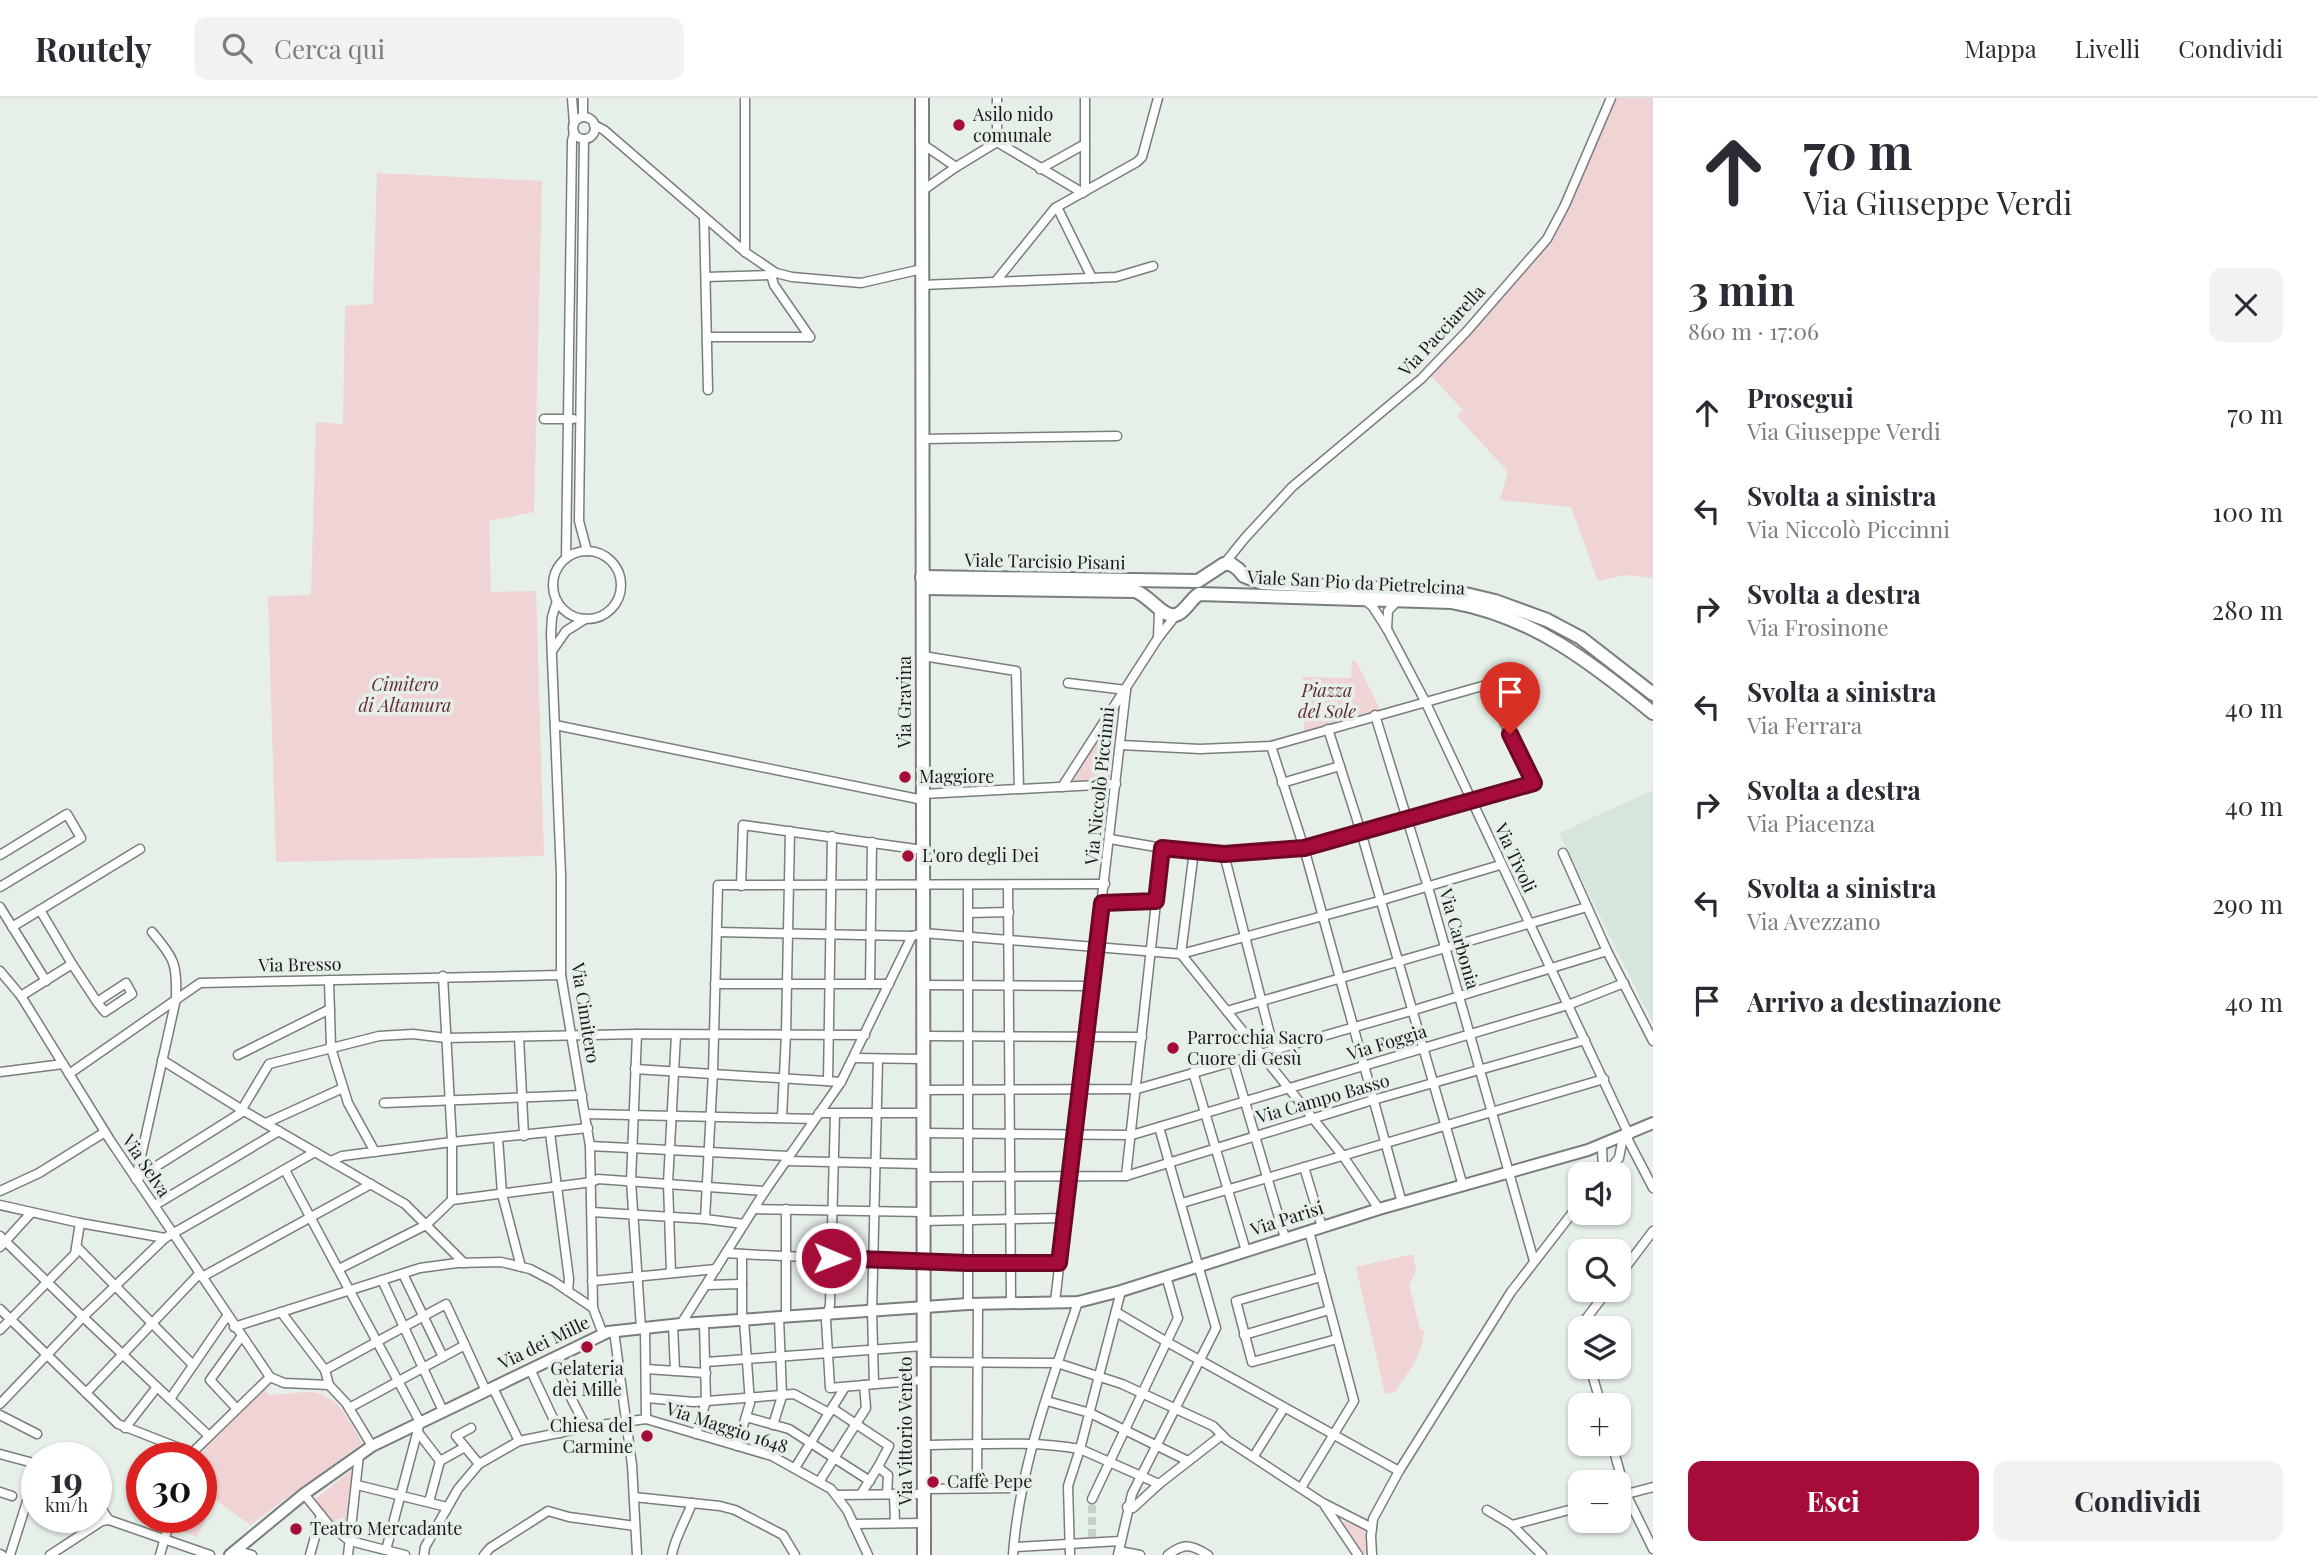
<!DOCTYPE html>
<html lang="it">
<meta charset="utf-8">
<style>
body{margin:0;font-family:"Playfair Display",serif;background:#f2f2f3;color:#2b2b33;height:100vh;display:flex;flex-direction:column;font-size:26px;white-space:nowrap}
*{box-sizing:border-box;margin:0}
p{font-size:23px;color:#7c7c81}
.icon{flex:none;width:38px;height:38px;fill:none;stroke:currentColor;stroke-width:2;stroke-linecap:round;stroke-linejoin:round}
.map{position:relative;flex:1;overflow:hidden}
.details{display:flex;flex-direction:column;background:#fff;width:665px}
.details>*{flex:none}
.guide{background:#fff;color:#2b2b33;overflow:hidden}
.tools{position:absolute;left:1568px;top:1064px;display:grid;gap:14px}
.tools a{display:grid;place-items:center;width:63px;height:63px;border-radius:14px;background:#fff;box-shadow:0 2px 5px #0004;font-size:35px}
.speed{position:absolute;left:21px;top:1344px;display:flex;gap:14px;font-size:35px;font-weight:700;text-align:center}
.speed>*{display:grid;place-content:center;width:91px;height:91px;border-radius:50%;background:#fff;box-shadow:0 2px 5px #0004;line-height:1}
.speed small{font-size:18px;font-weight:400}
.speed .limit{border:10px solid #d22;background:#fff;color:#111}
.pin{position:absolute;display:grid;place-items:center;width:60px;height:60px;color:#fff;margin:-72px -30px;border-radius:50% 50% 50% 0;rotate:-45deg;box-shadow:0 0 7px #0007}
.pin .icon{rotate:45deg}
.me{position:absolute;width:77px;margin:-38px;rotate:91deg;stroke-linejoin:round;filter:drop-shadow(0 0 5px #0008)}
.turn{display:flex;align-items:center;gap:24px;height:147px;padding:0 35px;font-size:32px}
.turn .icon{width:91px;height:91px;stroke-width:2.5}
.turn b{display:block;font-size:49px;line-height:60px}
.round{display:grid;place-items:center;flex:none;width:74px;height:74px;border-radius:14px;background:#f2f2f3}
.overview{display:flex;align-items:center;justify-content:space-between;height:119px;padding:0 35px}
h1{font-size:42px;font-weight:700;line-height:52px}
.action{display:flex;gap:14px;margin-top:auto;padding:14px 35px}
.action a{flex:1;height:80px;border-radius:14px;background:#a60c3a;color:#fff;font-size:28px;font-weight:700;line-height:80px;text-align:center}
.action a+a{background:#f2f2f3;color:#2b2b33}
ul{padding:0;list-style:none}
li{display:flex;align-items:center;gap:21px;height:98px;padding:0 35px}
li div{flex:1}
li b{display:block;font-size:26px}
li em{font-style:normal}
header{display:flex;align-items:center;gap:42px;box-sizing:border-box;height:98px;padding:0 35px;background:#fff;border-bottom:2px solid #e1e1e2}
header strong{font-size:33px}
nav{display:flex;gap:38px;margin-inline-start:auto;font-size:24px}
.search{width:490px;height:63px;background:#f2f2f3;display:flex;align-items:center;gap:18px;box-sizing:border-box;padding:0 24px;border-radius:14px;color:#7c7c81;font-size:26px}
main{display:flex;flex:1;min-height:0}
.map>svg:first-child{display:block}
.built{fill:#d7e6dc}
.green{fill:#f0d3d4}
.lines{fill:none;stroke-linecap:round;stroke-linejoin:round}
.minor-tunnel{stroke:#c8cfca;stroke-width:8;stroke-dasharray:8 4;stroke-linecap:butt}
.minor-casing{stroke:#787f7a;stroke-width:11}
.tertiary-casing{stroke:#787f7a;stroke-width:14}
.secondary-casing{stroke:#787f7a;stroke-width:16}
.minor{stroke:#fff;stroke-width:8}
.tertiary{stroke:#fff;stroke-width:10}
.secondary{stroke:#fff;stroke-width:12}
.route-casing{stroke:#6c0826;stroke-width:18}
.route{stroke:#a60c3a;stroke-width:12}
.poi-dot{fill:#a60c3a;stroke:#e7efe9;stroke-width:2.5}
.labels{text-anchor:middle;stroke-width:7;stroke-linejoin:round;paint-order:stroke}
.poi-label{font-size:18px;fill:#181b19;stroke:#e7efe9;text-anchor:start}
.street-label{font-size:18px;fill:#181b19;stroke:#e7efe9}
.park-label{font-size:18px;font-style:italic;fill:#622b32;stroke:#e7efe9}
</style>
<header>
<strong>Routely</strong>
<div class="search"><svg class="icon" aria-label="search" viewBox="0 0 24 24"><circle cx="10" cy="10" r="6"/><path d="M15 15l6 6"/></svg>Cerca qui</div>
<nav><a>Mappa</a><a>Livelli</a><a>Condividi</a></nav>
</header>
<main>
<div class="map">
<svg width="1653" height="1457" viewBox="0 0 1653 1457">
<rect width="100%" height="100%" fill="#e7efe9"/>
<polygon class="built" points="1653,692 1653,925 1559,735"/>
<g class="green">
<polygon points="1617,0 1653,0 1653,480 1626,477 1598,483 1571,409 1500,402 1508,374 1457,318 1463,312 1429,276 1462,246 1552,139"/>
<polygon points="377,75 542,83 534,414 489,423 491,494 536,493 544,758 276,764 268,498 311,497 316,324 343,326 345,208 373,206"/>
<polygon points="1352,563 1356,563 1380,611 1304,634 1303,579 1351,580"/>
<polygon points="1116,617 1110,681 1069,685"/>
<path d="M 1413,1156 L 1416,1173 L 1409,1187 L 1420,1231 L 1424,1233 C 1423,1257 1408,1274 1395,1294 L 1385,1296 L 1356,1169 Z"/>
<path d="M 264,1292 L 269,1297 C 282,1297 295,1294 308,1294 C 337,1294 350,1323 362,1345 L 250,1427 L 216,1402 L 197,1439 L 176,1431 L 180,1419 L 201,1419 L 200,1356 Z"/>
<polygon points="355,1370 347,1434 330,1423 315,1401"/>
<path d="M 1349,1421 C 1367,1432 1368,1432 1369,1453 L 1364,1457 L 1343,1426 Z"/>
</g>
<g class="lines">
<polyline class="minor-tunnel" points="1092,1439 1092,1401"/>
<g class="minor-casing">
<g id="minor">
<polyline points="572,0 574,25"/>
<polyline points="583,19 583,0"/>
<circle cx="584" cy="30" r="11"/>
<polyline points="594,27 604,32 745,154 776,175 792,179 861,185 922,171"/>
<polyline points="584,41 579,423 587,453"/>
<polyline points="997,44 997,0"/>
<polyline points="921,45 956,69 922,93"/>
<polyline points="956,69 997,44 1083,95"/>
<polyline points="1040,71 1085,46"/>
<polyline points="1085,93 1085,0"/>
<polyline points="1057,109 1092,180"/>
<polyline points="704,119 708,292"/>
<polyline points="745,154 745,0"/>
<polyline points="770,173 774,187 810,239"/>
<polyline points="706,179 771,177"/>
<polyline points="996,183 1055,110 1137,64 1142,59 1158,0"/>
<polyline points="922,187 1116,179 1153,168"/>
<polyline points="707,239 810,239"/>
<polyline points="544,321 573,321"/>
<polyline points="922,341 1117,338"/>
<circle cx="587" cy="487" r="34"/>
<polyline points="566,460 572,43 574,35"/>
<polyline points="1224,466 1245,440 1292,389 1421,281 1467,233 1547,141 1565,107 1611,0"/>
<polyline points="1364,501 1373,509 1387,531 1425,603 1629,1037"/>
<polyline points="557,503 552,519 551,536 561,777 561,877 590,1048 593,1210 603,1236"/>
<polyline points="1387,531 1388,513 1397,503"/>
<polyline points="1158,540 1159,512"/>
<polyline points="552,553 566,533 585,521"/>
<polyline points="923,558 1016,573 1019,691"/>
<polyline points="1068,585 1126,592"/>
<polyline points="1375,617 1428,789 1534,1163"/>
<polyline points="555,627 923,702"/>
<polyline points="1328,631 1361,734 1463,1088"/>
<polyline points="1271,648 1304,750 1402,1105"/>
<polyline points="1282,685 1340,668"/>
<polyline points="1062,689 1158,540 1176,517"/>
<polyline points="923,696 1116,686"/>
<polyline points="1110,741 1162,750 1224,756 1304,750 1534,685 1486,587 1271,648 1200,651 1121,647"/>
<polyline points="1563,755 1607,853 1653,943"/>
<polyline points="1224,756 1274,952"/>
<polyline points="0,757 67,716 81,740 0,789"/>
<polyline points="741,788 743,727 923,752"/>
<polyline points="1008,788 1011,1204"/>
<polyline points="1102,805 1156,803"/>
<polyline points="0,809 46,883"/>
<polyline points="40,812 72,866 97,904"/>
<polyline points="968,815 1009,814"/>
<polyline points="12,829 140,751"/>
<polyline points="717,834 912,838"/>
<polyline points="1181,856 1343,1058 1379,1111"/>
<polyline points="1181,856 1194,753"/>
<polyline points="0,873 21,898 110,1042 270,1279 284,1285 329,1287"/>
<polyline points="443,878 452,1044 452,1102"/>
<polyline points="329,882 331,950 348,1005 375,1054"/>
<polygon points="126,885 132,896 105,914 97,904"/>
<polyline points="715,886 889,886"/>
<polyline points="870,886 872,744"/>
<polyline points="923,887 1092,888"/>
<polyline points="21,898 72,866"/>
<polyline points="1227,913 1587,809"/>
<polyline points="637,936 631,1083 641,1230"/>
<polyline points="923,938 1142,939"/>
<polyline points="519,939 524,1038"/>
<polyline points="238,957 330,911"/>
<polyline points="854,960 922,961"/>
<polyline points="162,962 244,1013 405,1106 464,1165"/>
<polyline points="1233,963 1285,1140"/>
<polyline points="635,971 841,984"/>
<polyline points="0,974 63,966"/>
<polyline points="1193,974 1246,1153"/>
<polyline points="69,976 200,885 561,877"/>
<polyline points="828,983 832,738"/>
<polyline points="922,992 1137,991 1411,913 1607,853"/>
<polyline points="384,1005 582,997"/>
<polyline points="242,1011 269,966 379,938 413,936 446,940 637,936 865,937"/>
<polyline points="819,1015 923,1015"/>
<polyline points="586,1016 815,1021"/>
<polyline points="835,1016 830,1207 826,1222 830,1290 923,1282"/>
<polyline points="782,1019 786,936 790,733"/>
<polyline points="266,1025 343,990"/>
<polyline points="550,1035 569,1181 568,1193"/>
<polyline points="923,1035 1132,1037 1568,907 1624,885"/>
<polyline points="1626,1038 1653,1090"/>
<polyline points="498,1040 502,1096 521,1169"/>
<polyline points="1602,1047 1603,1076"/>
<polyline points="590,1048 789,1058"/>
<polyline points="331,1063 342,1058 452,1044 588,1030"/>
<polyline points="786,1063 922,1066"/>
<polyline points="1304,1069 1322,1129"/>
<polyline points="285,1072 420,1324 386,1452"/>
<polyline points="1605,1076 1619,1060 1623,1039"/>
<polyline points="1126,1078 1162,750"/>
<polyline points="923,1079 1126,1078 1373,1002 1585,942"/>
<path d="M 136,1081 L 176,901 C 177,865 175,862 152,834"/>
<polyline points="136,1081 244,1013"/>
<polyline points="0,1093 39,1075 105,1034"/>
<polyline points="1182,1105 1604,981"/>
<polyline points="0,1107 80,1125 165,1140"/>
<polyline points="155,1107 279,1033"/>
<polyline points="754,1111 923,1114"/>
<polyline points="592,1114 705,1121 744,1126"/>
<polyline points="705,1121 713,974 718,787 1105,786"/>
<polyline points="923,1123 1063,1120"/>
<polyline points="0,1138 83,1219 209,1338"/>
<polyline points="0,1149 31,1115"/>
<polyline points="77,1149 193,1267"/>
<path d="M 726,1155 C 837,1162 948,1164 1059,1165"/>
<polyline points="339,1171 426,1127 452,1102 592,1084 598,1081 765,1093"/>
<polyline points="671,1175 668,1085 676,937"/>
<polyline points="403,1176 443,1259"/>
<polyline points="1619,1178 1653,1133"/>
<polyline points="202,1179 371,1086"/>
<polyline points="1321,1179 1236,1203 1252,1264 1337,1241"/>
<polyline points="382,1182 443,1313"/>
<polyline points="592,1183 716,1171"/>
<polyline points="707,1187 742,1186"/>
<polyline points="1055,1204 1126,592"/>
<polyline points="968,1206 968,787"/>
<polyline points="0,1211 118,1326 192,1355"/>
<polyline points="281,1214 325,1272 329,1287 346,1305 372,1348"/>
<polyline points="1116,1214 1167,1244 1399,1373"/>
<polyline points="786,1219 786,1111"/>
<polyline points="742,1222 742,1156"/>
<polyline points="681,1226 765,1093 841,984 912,838 923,835 1181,856 1379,803 1500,767"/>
<polyline points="673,1227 675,1273"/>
<polyline points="234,1229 420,1170 457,1165 501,1164 530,1171 553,1183 593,1210"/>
<polyline points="645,1230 646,1321"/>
<polyline points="0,1232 75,1156 80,1125"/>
<polyline points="614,1233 632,1367 637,1457"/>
<polyline points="1580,1235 1579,1230 1608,1192"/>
<polyline points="1244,1237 1329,1212"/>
<polyline points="551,1261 586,1329"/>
<polyline points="706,1264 923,1248"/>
<polyline points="924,1264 1057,1265 1122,1286 1213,1328 1227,1342 1323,1405 1372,1430"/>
<polyline points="1590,1269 1601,1307"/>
<polyline points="530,1271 560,1335"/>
<polyline points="646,1271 706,1275"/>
<polyline points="325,1272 446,1206 486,1293"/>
<polyline points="874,1286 872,1213 878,961"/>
<polyline points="493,1290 519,1343"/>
<polyline points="86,1295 199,1176"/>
<polyline points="646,1300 694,1304 794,1296 829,1315"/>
<polyline points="170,1301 227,1218"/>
<polyline points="1047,1303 1090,1315 1188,1363"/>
<polyline points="0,1306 83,1219 165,1140 315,1054"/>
<polyline points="349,1310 465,1247"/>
<polyline points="832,1310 889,1348 878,1369"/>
<polyline points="237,1311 210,1282 241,1239"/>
<polyline points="0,1317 37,1336"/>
<polyline points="746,1319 789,1331 870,1383"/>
<polyline points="773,1327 782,1298 779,1219"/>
<polyline points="125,1330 157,1289"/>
<polyline points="471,1330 456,1338 479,1366"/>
<polyline points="417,1333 440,1363 465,1349"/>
<polyline points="696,1336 706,1303 704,1225"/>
<polyline points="1612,1346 1626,1396 1653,1451"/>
<path d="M 923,1347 C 975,1347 1029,1342 1080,1351 L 1159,1386"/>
<polyline points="737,1348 750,1305 744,1222"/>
<polyline points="0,1356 37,1366"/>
<polyline points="191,1358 192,1355 270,1279"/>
<polyline points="1254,1358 1284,1310"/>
<polyline points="795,1370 845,1289"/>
<polyline points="819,1384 866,1310 864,1287"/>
<polyline points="357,1387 447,1409"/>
<polyline points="977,1390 978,1205"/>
<polyline points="1301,1390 1354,1303 1309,1133"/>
<polyline points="924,1391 1024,1390"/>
<polyline points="0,1394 12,1398"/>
<polyline points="304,1396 329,1427 350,1443 405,1457"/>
<polyline points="861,1396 878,1369 888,1377 887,1396"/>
<polyline points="894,1396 895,1425"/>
<polyline points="837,1397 924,1396"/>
<polyline points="1619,1398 1653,1389"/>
<polyline points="634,1399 720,1408 735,1412 783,1437 795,1457"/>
<polyline points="1092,1401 1178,1220 1166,1178"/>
<polyline points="96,1403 109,1422 210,1457"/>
<polyline points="429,1404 440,1363"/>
<polyline points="1325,1408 1358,1457"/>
<polyline points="1127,1409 1133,1410 1159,1386 1222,1337"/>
<polyline points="1487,1412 1512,1427 1542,1457"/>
<polyline points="853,1426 924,1425"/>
<polyline points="1512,1427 1580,1409"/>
<polyline points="1014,1449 1120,1443"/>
<polyline points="235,1452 252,1457"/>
<polyline points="1119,1453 1140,1457"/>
<polyline points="0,1456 2,1457"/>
<polyline points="10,1457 37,1372"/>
<polyline points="50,1457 102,1423 109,1422"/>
<polyline points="160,1457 171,1419"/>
<polyline points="310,1457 321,1417"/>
<polyline points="348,1457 359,1357"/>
<polyline points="424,1457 425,1449 458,1391 479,1366 519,1343 593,1328 646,1321 772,1358 831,1391 847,1412 868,1457"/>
<polyline points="484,1457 490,1450 548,1413 569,1419 635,1428"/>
<path d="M 672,1457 C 674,1441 686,1422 692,1405"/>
<path d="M 1013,1457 C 1019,1371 1051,1285 1078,1204"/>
<polyline points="1070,1457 1068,1388 1080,1351 1121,1193"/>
<polyline points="1118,1457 1132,1396 1216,1230 1159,1029"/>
<path d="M 1168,1457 C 1184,1445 1191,1446 1208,1457"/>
<polyline points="1372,1457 1371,1438 1373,1421 1399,1373 1511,1194 1580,1105"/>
</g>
</g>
<g class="tertiary-casing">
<polyline id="tertiary" points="230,1457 304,1396 372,1348 608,1234 681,1226 968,1206 1078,1204 1121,1193 1379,1111 1588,1052 1653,1025"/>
</g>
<g class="secondary-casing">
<g id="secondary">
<polyline points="922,0 924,1457"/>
<polyline points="922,479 1198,483 1224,466 1231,466 1238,471 1244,478 1262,485 1457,494 1495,503 1547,522 1581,540 1653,596"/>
<path d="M 923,490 L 1135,493 C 1151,498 1164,523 1178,516 C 1186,512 1191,501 1199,496 L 1452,504 C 1532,518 1592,565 1653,615"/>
</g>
</g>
<use href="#minor" class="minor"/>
<use href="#tertiary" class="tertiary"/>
<use href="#secondary" class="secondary"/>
</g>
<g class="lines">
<g class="route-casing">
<polyline id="route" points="831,1160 968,1165 1059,1165 1102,805 1156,803 1162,750 1224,756 1304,750 1534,685 1510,636"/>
</g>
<use href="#route" class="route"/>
</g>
<g class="poi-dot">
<circle cx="959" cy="27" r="7"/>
<circle cx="905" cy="679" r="7"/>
<circle cx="908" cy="758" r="7"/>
<circle cx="1173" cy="950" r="7"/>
<circle cx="587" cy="1249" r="7"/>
<circle cx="647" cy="1338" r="7"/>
<circle cx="933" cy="1384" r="7"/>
<circle cx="296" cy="1431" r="7"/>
</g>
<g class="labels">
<g class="poi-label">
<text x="973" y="23">Asilo nido<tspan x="973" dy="21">comunale</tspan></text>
<text x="919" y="685">Maggiore</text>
<text x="922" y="764">L'oro degli Dei</text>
<text x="1187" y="946">Parrocchia Sacro<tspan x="1187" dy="21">Cuore di Gesù</tspan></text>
<text x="587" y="1277" text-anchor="middle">Gelateria<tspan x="587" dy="21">dei Mille</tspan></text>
<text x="633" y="1334" text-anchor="end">Chiesa del<tspan x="633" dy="21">Carmine</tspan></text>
<text x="947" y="1390">Caffè Pepe</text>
<text x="310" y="1437">Teatro Mercadante</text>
</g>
<g class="street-label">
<text transform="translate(1442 233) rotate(-47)" y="6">Via Pacciarella</text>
<text transform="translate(1045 464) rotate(1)" y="6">Viale Tarcisio Pisani</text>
<text transform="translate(1356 485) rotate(3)" y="6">Viale San Pio da Pietrelcina</text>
<text transform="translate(905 604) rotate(-90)" y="6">Via Gravina</text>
<text transform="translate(1100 688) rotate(-84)" y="6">Via Niccolò Piccinni</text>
<text transform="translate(1515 760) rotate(65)" y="6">Via Tivoli</text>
<text transform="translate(1459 841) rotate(74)" y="6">Via Carbonia</text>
<text transform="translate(300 867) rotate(-1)" y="6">Via Bresso</text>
<text transform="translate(585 915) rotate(81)" y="6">Via Cimitero</text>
<text transform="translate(1387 945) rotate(-17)" y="6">Via Foggia</text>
<text transform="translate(1323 1001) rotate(-16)" y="6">Via Campo Basso</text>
<text transform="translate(146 1068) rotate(56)" y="6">Via Selva</text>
<text transform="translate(1287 1121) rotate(-18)" y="6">Via Parisi</text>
<text transform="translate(544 1245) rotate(-26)" y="6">Via dei Mille</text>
<text transform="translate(727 1330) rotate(18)" y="6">Via Maggio 1648</text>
<text transform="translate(906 1333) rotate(-90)" y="6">Via Vittorio Veneto</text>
</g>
<g class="park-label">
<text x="405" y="593">Cimitero<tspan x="405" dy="21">di Altamura</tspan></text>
<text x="1327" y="599">Piazza<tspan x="1327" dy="21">del Sole</tspan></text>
</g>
</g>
</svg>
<div class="tools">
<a><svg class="icon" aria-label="sound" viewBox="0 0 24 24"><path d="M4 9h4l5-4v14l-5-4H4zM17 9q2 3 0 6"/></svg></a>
<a><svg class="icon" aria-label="search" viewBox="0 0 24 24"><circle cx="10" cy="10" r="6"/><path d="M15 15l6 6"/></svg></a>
<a><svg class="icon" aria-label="layers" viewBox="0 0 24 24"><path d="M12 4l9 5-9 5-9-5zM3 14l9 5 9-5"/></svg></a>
<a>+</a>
<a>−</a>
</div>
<div class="speed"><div>19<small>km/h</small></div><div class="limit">30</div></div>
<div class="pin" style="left:1510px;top:636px;background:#d93025"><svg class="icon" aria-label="arrive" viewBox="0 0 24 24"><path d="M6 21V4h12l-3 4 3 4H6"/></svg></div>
<svg class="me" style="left:831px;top:1160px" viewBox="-20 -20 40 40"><circle r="17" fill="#a60c3a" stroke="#fff" stroke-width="3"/><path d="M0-11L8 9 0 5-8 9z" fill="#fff"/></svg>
</div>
<section class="details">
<div class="guide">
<div class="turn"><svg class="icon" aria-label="ahead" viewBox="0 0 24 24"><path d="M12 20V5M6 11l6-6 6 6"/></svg><div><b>70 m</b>Via Giuseppe Verdi</div></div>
</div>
<div class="overview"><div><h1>3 min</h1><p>860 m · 17:06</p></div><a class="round"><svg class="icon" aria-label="close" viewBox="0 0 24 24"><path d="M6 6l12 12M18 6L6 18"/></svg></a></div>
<ul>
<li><svg class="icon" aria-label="ahead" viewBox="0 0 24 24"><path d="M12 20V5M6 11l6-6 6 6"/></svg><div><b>Prosegui</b><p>Via Giuseppe Verdi</p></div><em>70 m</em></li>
<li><svg class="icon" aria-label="left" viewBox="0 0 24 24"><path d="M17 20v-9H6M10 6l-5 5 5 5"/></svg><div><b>Svolta a sinistra</b><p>Via Niccolò Piccinni</p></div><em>100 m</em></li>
<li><svg class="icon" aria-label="right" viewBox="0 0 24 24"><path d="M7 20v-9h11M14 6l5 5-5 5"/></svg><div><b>Svolta a destra</b><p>Via Frosinone</p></div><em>280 m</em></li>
<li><svg class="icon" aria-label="left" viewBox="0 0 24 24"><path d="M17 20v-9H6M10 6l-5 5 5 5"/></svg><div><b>Svolta a sinistra</b><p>Via Ferrara</p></div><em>40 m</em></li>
<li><svg class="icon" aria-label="right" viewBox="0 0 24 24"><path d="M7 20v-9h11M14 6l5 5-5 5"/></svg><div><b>Svolta a destra</b><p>Via Piacenza</p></div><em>40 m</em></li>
<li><svg class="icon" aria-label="left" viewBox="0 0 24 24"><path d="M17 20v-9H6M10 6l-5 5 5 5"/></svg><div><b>Svolta a sinistra</b><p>Via Avezzano</p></div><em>290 m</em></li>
<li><svg class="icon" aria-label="arrive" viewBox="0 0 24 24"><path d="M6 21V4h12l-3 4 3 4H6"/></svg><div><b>Arrivo a destinazione</b></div><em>40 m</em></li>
</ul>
<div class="action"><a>Esci</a><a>Condividi</a></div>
</section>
</main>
